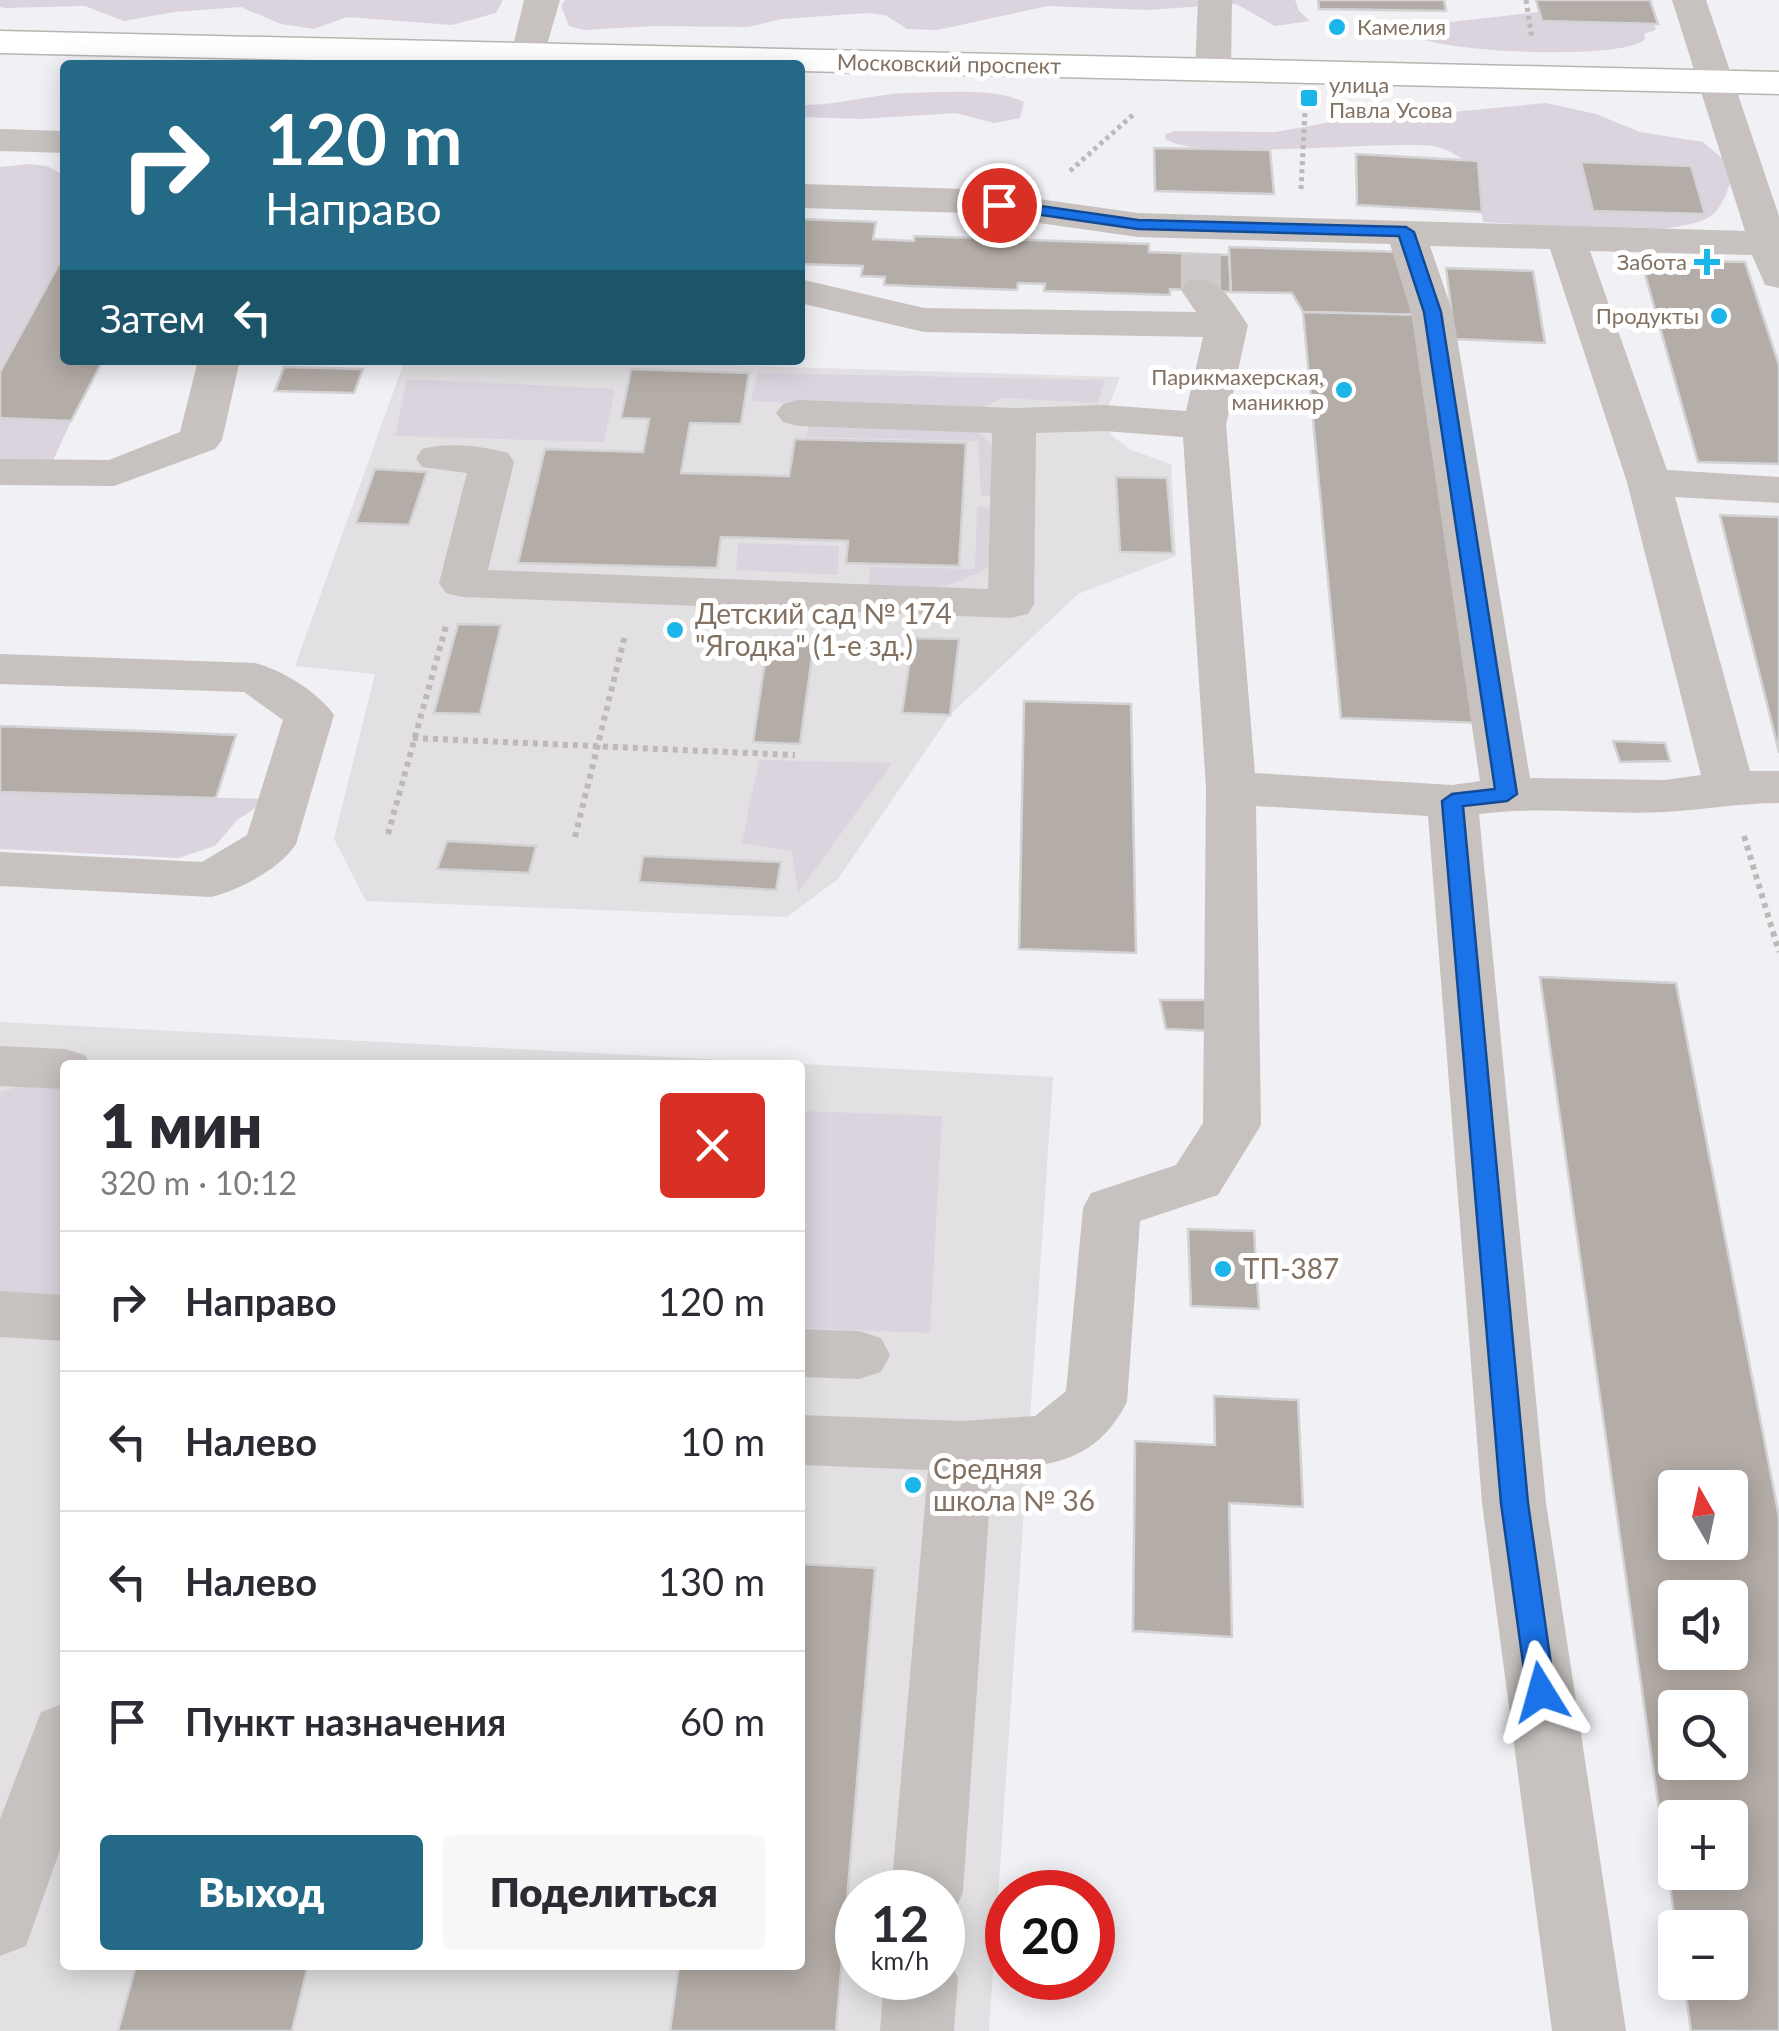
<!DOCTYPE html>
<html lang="ru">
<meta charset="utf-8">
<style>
body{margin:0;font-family:Lato,sans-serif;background:#f7f7f7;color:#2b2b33;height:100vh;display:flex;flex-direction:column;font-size:38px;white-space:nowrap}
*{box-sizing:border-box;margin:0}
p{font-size:32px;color:#7c7c81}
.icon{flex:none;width:55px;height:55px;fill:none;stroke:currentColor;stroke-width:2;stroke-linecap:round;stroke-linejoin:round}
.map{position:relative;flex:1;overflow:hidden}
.drawer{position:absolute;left:60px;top:1060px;width:745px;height:910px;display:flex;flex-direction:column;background:#fff;border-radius:10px;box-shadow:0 5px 25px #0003}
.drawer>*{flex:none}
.top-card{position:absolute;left:60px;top:60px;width:745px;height:305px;border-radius:10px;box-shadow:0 5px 25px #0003;background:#246985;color:#fff;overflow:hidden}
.needle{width:65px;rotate:351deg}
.controls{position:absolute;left:1658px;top:1470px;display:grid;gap:20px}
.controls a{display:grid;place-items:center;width:90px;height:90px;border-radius:10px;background:#fff;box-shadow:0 5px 25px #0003;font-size:50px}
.speed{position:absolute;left:835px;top:1870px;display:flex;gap:20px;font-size:50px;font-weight:700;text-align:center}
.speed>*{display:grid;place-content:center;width:130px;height:130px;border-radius:50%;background:#fff;box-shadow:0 5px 25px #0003;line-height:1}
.speed small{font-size:25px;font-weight:400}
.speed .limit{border:15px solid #d22;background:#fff;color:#111}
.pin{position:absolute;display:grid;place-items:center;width:85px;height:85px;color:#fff;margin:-42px;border:5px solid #fff;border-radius:50%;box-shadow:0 2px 10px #0007}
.me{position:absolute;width:110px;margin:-55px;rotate:352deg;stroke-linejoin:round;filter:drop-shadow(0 0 8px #0008)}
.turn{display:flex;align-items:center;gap:35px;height:210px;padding:0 40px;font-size:45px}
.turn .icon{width:130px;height:130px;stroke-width:2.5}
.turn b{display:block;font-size:70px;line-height:85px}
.then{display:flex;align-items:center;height:95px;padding:0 40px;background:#0003;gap:20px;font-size:38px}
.round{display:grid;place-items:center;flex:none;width:105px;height:105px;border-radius:10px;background:#f7f7f7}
.overview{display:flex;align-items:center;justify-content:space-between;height:170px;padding:0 40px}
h1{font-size:60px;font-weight:800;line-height:75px}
.primary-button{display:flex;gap:20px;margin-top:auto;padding:20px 40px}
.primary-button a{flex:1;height:115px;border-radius:10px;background:#246985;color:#fff;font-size:40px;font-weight:800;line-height:115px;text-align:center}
.primary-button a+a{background:#f7f7f7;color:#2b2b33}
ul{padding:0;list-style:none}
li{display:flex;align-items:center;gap:30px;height:140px;padding:0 40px;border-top:2px solid #e1e1e2}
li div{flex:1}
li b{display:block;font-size:38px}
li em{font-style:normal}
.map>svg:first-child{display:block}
.built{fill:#e2e0e2;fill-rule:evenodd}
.green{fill:#dbd4df}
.building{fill:#b4aca6;stroke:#d3d3d6;stroke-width:2.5;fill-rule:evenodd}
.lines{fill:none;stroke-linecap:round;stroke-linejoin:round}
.minor-tunnel{stroke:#cfcac9;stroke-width:40;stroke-dasharray:40 20;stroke-linecap:butt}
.major-casing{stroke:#b9b4b0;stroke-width:3}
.path-far1{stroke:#bcb9b6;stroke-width:5;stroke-dasharray:4 4;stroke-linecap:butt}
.path{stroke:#bcb9b6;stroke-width:6;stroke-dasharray:5 5;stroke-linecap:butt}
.minor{fill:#c7c2bf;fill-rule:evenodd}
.major{fill:#fff;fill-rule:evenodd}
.route{fill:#1a73e8;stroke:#114b97;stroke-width:2.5}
.poi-dot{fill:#1bb5e9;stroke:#fff;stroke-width:4}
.labels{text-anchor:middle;stroke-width:10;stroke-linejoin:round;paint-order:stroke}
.far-poi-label{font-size:22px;fill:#837162;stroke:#fff;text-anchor:end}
.far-street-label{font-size:22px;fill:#837162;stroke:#fff}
.poi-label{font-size:28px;fill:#837162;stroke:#fff;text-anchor:start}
</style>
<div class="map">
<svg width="1779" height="2031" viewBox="0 0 1779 2031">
<rect width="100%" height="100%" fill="#f0f0f5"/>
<g class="built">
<polygon points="584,361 1120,377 1104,418 1111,435 1131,450 1171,464 1176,556 1078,594 950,715 838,879 787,917 366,901 334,839 375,674 295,666 404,362"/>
<path d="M 0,1022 L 1053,1077 L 989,2031 L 0,2031 ZM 65,1065 L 800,1065 L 800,1965 L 65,1965 ZM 858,1892 L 942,1892 L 942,1978 L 858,1978 Z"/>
</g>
<g class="green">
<polygon points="0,0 503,0 496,13 452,25 347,17 314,29 281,24 241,7 174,12 124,21 85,6 5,8 0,7"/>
<polygon points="565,0 1295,0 1299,11 1310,21 1275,26 1236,4 1147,10 1048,6 937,30 907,29 885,15 868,13 782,19 748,27 652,26 584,30 569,26 561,6"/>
<path d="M 1537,0 L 1649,10 L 1656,30 L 1644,34 L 1645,39 C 1625,61 1447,52 1420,38 L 1424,30 L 1441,23 L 1539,12 Z"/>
<path d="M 905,93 C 939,93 993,87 1024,102 L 1020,118 L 994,123 L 956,113 L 861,119 L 800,117 L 800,105 C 836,106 869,95 905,93 Z"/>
<path d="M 1546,103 L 1596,114 L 1640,132 L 1703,142 L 1723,159 L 1730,183 C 1727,193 1720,210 1711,216 C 1670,242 1534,224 1483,222 L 1474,166 C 1460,158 1450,149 1433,146 C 1388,140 1187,162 1165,138 L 1166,134 L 1174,131 L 1275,132 L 1382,113 L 1432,114 Z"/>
<polygon points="30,164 47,166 65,176 65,254 0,372 0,167"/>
<polygon points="758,373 1105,380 1098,403 1004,398 976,410 751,401"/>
<polygon points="407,379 615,389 604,442 395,436"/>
<polygon points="0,418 71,421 50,467 0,466"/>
<polygon points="809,426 976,431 991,444 992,496 981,495 978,441 806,437"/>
<path d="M 977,507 L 992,508 L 992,565 C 947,592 921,591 869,588 L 870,567 L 975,569 Z"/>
<polygon points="738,543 839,546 838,575 736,570"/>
<polygon points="759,760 892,763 798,893 792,851 742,843"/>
<polygon points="0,792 269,799 237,820 215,846 179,858 0,849"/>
<polygon points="33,1082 65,1082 65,1303 0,1299 0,1092"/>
<polygon points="800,1111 942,1116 930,1333 800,1328"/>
</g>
<g class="building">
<polygon points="1318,0 1444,0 1446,11 1319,9"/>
<polygon points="1536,0 1650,0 1658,24 1542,21"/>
<polygon points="1154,148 1270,150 1274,194 1155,191"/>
<polygon points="1356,154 1478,161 1482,212 1357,205"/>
<polygon points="1581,162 1691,166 1705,214 1593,211"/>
<polygon points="800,219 876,222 873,239 914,241 914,236 1149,244 1149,252 1229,255 1231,292 1170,289 1170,295 1044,291 1045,284 1018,283 1017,290 884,285 885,277 861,276 863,266 800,264"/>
<polygon points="1229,247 1404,252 1422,315 1303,312 1292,293 1231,292"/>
<polygon points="65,253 65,360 103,360 71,421 0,418 0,372"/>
<polygon points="1641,260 1745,262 1779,365 1779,464 1698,462"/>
<polygon points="1446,268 1533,271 1545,343 1455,339"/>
<polygon points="1303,312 1422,315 1483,723 1341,718"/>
<polygon points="284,367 363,369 354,393 275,391"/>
<polygon points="631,369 749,373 741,424 690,423 681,473 789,476 795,439 966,443 959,566 846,563 848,541 721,537 717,568 518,563 545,449 643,452 649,419 621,418"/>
<polygon points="375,469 427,472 409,525 356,523"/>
<polygon points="1116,477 1167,478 1173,553 1120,552"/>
<polygon points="1720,515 1779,517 1779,753 1773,728"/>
<polygon points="458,624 501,625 480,714 434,713"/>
<polygon points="913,638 959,639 950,715 902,713"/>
<polygon points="768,641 814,642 800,744 753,742"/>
<polygon points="1024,701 1131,704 1136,953 1019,949"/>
<polygon points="0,726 143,731 236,735 216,798 0,792"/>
<polygon points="1613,741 1665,743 1670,761 1620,762"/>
<polygon points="447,841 536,846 529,873 437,869"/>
<polygon points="643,856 781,862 776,890 639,882"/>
<path d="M 1540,977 L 1676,983 L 1779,1517 L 1779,2031 L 1691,2031 L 1684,1982 L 1730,1982 L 1730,1928 L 1676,1928 ZM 1675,1488 L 1730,1488 L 1730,1542 L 1675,1542 ZM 1675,1598 L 1730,1598 L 1730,1652 L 1675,1652 ZM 1675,1708 L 1730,1708 L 1730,1762 L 1675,1762 ZM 1675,1818 L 1730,1818 L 1730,1872 L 1675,1872 Z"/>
<polygon points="1160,1000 1205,1000 1211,1031 1166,1029"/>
<polygon points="1188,1229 1254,1231 1259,1309 1191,1306"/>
<polygon points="1214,1396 1298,1400 1303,1507 1229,1503 1232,1637 1133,1631 1135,1441 1215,1445"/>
<polygon points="800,1564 875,1568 836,2031 670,2031 679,1965 800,1965"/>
<polygon points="136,1965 308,1965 292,2031 118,2031"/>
</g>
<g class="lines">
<polyline class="minor-tunnel" points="1201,254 1201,290"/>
<g class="major-casing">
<polygon id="major" points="0,31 1779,72 1779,94 800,71 800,65 528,65 0,53"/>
</g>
<g class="path-far1">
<polyline points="1526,0 1532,38"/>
<polyline points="1070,171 1135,113"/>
<polyline points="1301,189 1305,112"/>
</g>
<g class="path">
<polyline points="413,738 795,755"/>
<polyline points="388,834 446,626"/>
<polyline points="1744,836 1779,952"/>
<polyline points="575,837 625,635"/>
</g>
<g class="minor">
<polygon points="524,0 560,0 542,62 529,65 516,62 511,54"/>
<polygon points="1198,0 1232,0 1231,71 1226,79 1213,82 1200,79 1195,71"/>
<path d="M 1672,0 L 1706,0 L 1779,216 L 1779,288 L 1765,285 L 1752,255 L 1590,251 L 1667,470 L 1779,477 L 1779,503 L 1675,497 L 1750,771 L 1779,771 L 1779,803 C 1740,803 1703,810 1664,812 C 1602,815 1540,806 1479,814 L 1546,1503 L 1626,2031 L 1552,2031 L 1482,1503 L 1428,816 L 1256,806 L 1261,1125 L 1218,1195 L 1140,1221 L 1127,1402 C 1096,1462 1052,1466 992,1470 L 963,1892 L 953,1915 L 942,1919 L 942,1892 L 891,1892 L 928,1470 L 800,1465 L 800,1415 L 962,1421 L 1035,1416 L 1066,1391 L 1083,1208 L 1091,1193 L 1176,1165 L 1203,1123 L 1206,788 L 1183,437 L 1104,431 L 1036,433 L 1034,604 L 1028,614 L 1011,618 L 462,597 L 446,593 L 439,583 L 467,473 L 422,467 L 416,458 L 422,449 C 449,442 481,446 508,453 L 514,462 L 488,570 L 988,589 L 992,433 L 798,426 L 783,422 L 776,413 L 783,404 L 798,400 L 1014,408 L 1104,405 L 1186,411 L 1203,337 L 924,332 L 800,303 L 800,279 L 924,308 L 1196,312 L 1181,290 L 1187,281 C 1219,273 1231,301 1248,325 L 1226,425 L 1255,773 L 1452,785 L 1480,781 L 1411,313 L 1390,244 L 1138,237 L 969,213 L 800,208 L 800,184 L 969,189 L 1138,213 L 1745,231 ZM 1430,246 L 1550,249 L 1627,482 L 1701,775 L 1665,780 L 1530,778 L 1453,313 Z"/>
<polygon points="0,129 65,131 65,153 0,151"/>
<polygon points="198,360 240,360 222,440 215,449 114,486 0,485 0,459 109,460 180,432"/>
<path d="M 0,654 L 255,663 C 282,670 318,692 334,715 L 296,844 C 280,869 239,890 211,897 L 0,886 L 0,852 L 202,862 L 247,835 L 283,720 L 244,692 L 0,684 Z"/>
<polygon points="0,1046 65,1049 85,1055 91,1065 65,1065 65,1089 0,1086"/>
<polygon points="0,1291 65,1295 65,1341 0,1337"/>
<polygon points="800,1329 859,1331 881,1338 890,1355 881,1372 859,1379 800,1377"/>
<polygon points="65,1703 65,1836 26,1946 0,1956 0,1819 41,1712"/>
<polygon points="942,1952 947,1954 958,1978 954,2031 880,2031 884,1978 942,1978"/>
</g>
<use href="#major" class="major"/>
</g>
<polygon class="route" points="999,200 1138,220 1406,227 1414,232 1441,312 1517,794 1507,801 1463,806 1528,1503 1555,1692 1551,1700 1541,1704 1531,1700 1527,1692 1501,1503 1442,801 1452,794 1495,789 1424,312 1399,236 1138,229 993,208 993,202"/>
<g class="poi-dot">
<circle cx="1337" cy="27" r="10"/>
<rect x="1299" y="88" width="20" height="20" rx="5"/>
<path d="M1702 247h10v10h10v10h-10v10h-10v-10h-10v-10h10z"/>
<circle cx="1719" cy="316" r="10"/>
<circle cx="1344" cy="390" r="10"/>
<circle cx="675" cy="630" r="10"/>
<circle cx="1223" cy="1269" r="10"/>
<circle cx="913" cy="1485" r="10"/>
</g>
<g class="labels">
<g class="far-poi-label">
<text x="1357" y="35" text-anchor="start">Камелия</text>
<text x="1329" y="93" text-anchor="start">улица<tspan x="1329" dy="25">Павла Усова</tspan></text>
<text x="1687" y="270">Забота</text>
<text x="1699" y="324">Продукты</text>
<text x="1324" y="385">Парикмахерская,<tspan x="1324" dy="25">маникюр</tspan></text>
</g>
<g class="far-street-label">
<text transform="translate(949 64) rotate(1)" y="8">Московский проспект</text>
</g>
<g class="poi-label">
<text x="695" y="624">Детский сад № 174<tspan x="695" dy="32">"Ягодка" (1-е зд.)</tspan></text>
<text x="1243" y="1279">ТП-387</text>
<text x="933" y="1479">Средняя<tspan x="933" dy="32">школа № 36</tspan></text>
</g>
</g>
</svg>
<div class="controls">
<a><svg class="needle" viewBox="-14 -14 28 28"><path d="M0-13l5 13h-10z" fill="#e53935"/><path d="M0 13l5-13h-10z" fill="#7c7c81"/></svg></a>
<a><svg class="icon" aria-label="sound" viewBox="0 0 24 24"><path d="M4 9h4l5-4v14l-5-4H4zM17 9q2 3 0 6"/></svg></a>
<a><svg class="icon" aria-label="search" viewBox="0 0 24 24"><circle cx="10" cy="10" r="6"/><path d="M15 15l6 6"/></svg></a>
<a>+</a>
<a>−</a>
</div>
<div class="speed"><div>12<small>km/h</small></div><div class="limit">20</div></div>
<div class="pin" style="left:999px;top:205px;background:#d93025"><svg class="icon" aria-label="arrive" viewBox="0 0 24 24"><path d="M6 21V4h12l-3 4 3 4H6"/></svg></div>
<svg class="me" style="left:1541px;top:1692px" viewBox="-20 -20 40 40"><path d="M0-17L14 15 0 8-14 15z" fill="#1a73e8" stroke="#fff" stroke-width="4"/></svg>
<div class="top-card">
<div class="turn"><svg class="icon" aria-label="right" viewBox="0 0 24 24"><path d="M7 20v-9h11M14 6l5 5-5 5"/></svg><div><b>120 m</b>Направо</div></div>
<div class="then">Затем<svg class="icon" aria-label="left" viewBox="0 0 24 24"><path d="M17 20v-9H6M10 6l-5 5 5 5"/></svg></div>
</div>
<section class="drawer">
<div class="overview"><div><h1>1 мин</h1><p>320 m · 10:12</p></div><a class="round" style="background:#d93025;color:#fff"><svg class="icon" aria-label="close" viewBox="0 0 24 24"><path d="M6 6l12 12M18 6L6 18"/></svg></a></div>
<ul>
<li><svg class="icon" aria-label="right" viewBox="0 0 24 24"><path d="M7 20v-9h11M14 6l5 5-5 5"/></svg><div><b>Направо</b></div><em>120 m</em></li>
<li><svg class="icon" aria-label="left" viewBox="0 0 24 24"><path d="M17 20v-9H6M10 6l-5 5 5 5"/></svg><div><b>Налево</b></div><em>10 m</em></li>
<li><svg class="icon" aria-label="left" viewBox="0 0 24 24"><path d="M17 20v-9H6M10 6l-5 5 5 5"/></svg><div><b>Налево</b></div><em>130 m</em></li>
<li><svg class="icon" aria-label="arrive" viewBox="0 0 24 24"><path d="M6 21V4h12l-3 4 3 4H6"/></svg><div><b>Пункт назначения</b></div><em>60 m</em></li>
</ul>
<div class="primary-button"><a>Выход</a><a>Поделиться</a></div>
</section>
</div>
